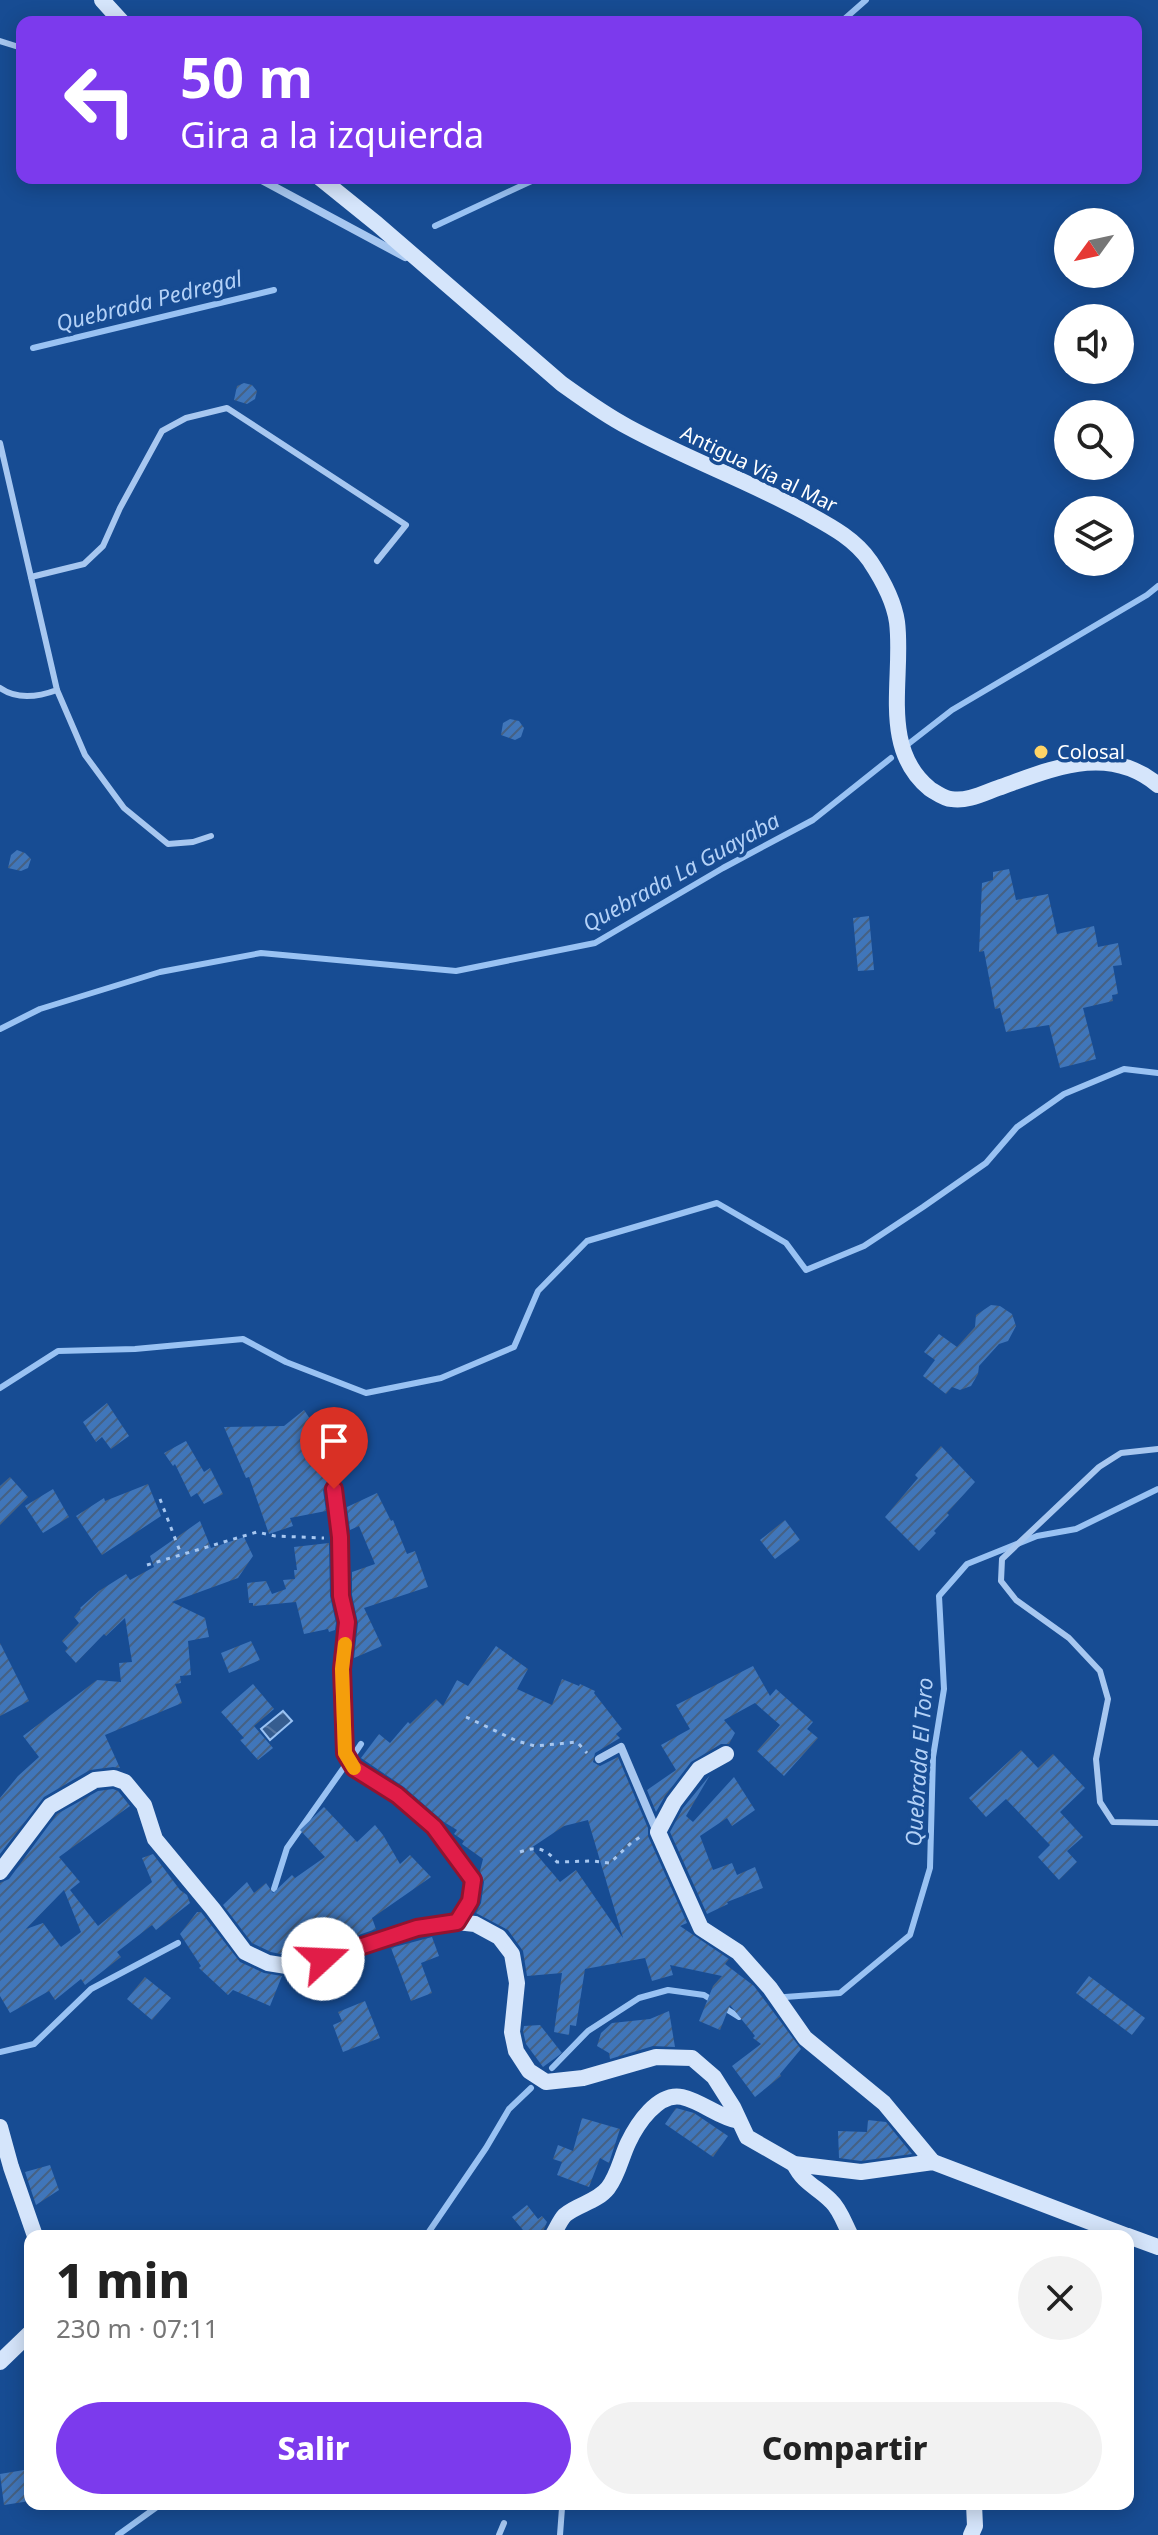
<!DOCTYPE html>
<html lang="es">
<meta charset="utf-8">
<style>
body{margin:0;font-family:"Noto Sans",sans-serif;background:#f2f2f2;color:#222;height:100vh;display:flex;flex-direction:column;font-size:30px;white-space:nowrap}
*{box-sizing:border-box;margin:0}
p{font-size:26px;color:#767676}
.icon{flex:none;width:44px;height:44px;fill:none;stroke:currentColor;stroke-width:2;stroke-linecap:round;stroke-linejoin:round}
.map{position:relative;flex:1;overflow:hidden}
.sheet{position:absolute;left:24px;top:2230px;width:1110px;height:280px;display:flex;flex-direction:column;background:#fff;border-radius:16px;box-shadow:0 4px 20px #0003}
.sheet>*{flex:none}
.hud{position:absolute;left:16px;top:16px;width:1126px;height:168px;border-radius:16px;box-shadow:0 4px 20px #0003;background:#7c3aed;color:#fff;overflow:hidden}
.needle{width:52px;rotate:237deg}
.fabs{position:absolute;left:1054px;top:208px;display:grid;gap:16px}
.fabs a{display:grid;place-items:center;width:80px;height:80px;border-radius:50%;background:#fff;box-shadow:0 4px 20px #0003;font-size:40px}
.pin{position:absolute;display:grid;place-items:center;width:68px;height:68px;color:#fff;margin:-82px -34px;border-radius:50% 50% 50% 0;rotate:-45deg;box-shadow:0 0 8px #0007}
.pin .icon{rotate:45deg}
.me{position:absolute;width:88px;margin:-44px;rotate:70deg;stroke-linejoin:round;filter:drop-shadow(0 0 6px #0008)}
.turn{display:flex;align-items:center;gap:28px;height:168px;padding:0 32px;font-size:36px}
.turn .icon{width:104px;height:104px;stroke-width:2.5}
.turn b{display:block;font-size:56px;line-height:68px}
.round{display:grid;place-items:center;flex:none;width:84px;height:84px;border-radius:42px;background:#f2f2f2}
.head{display:flex;align-items:center;justify-content:space-between;height:136px;padding:0 32px}
h1{font-size:48px;font-weight:800;line-height:60px}
.primary-button{display:flex;gap:16px;margin-top:auto;padding:16px 32px}
.primary-button a{flex:1;height:92px;border-radius:48px;background:#7c3aed;color:#fff;font-size:32px;font-weight:800;line-height:92px;text-align:center}
.primary-button a+a{background:#f2f2f2;color:#222}
.map>svg:first-child{display:block}
.water{fill:url(#water-waves);stroke:#99c2f3;stroke-width:2}
.lines{fill:none;stroke-linecap:round;stroke-linejoin:round}
.stream{stroke:#99c2f3;stroke-width:6}
.building{fill:url(#building-hatch);fill-rule:evenodd}
.path{stroke:#a7c7f0;stroke-width:3;stroke-dasharray:4 6;stroke-linecap:butt}
.lane{stroke:#a7c7f0;stroke-width:6}
.street{stroke:#a7c7f0;stroke-width:8}
.secondary{stroke:#d5e5fb;stroke-width:16}
.route-casing{stroke:#92132f;stroke-width:20}
.route{stroke:#e11d48;stroke-width:14}
.slow{stroke:#f59e0b;stroke-width:14}
.poi-dot{fill:#ffd466;stroke:#174c93;stroke-width:3}
.labels{text-anchor:middle;stroke-width:7;stroke-linejoin:round;paint-order:stroke}
.street-label{font-size:20px;fill:#fff;stroke:#174c93}
.poi-label{font-size:20px;fill:#fff;stroke:#174c93;text-anchor:start}
.water-label{font-size:22px;font-style:italic;fill:#b3d1f7;stroke:#174c93}
</style>
<div class="map">
<svg width="1158" height="2535" viewBox="0 0 1158 2535">
<defs>
<pattern id="water-waves" width="16" height="10" patternUnits="userSpaceOnUse" patternTransform="scale(2)"><rect width="16" height="10" fill="#365d90"/><path d="M0 5q4-4 8 0t8 0" fill="none" stroke="#5475a1"/></pattern>
<pattern id="building-hatch" width="6" height="6" patternUnits="userSpaceOnUse" patternTransform="scale(2)"><rect width="6" height="6" fill="#4076ba"/><path d="M-1 1l2-2M0 6l6-6M5 7l2-2" fill="none" stroke="#466183"/></pattern>
</defs>
<rect width="100%" height="100%" fill="#174c93"/>
<polygon class="water" points="283,1711 292,1721 270,1740 261,1729"/>
<g class="lines">
<g class="stream">
<polyline points="841,22 866,0"/>
<polyline points="435,226 538,178"/>
<polyline points="33,348 274,290"/>
<polyline points="907,745 952,710 1147,595 1158,586"/>
<polyline points="0,1029 40,1009 160,972 261,953 456,971 595,943 723,868 813,820 891,758"/>
<polyline points="0,1388 58,1351 135,1349 243,1339 286,1362 366,1393 441,1378 514,1347 538,1291 587,1241 717,1203 786,1243 806,1270 864,1246 923,1207 986,1163 1017,1127 1064,1094 1124,1069 1158,1073"/>
<polyline points="351,1759 361,1744"/>
<polyline points="274,1889 287,1848 347,1763"/>
<polyline points="785,1997 840,1993 910,1935 930,1868 933,1757 944,1689 939,1596 967,1564 1037,1536 1076,1529 1158,1489"/>
<polyline points="0,2052 34,2044 91,1989 178,1943"/>
<polyline points="552,2068 588,2031 639,1998 668,1990 704,1995 739,2017 746,2012"/>
<polyline points="426,2236 486,2148 509,2109 531,2088"/>
<polyline points="118,2535 161,2504"/>
</g>
</g>
<g class="building">
<polygon points="244,383 252,385 257,391 255,399 247,404 234,400 237,386"/>
<polygon points="510,719 519,721 524,728 521,737 515,740 501,735 503,723"/>
<polygon points="17,850 25,853 31,859 28,868 21,871 8,868 11,855"/>
<polygon points="1009,869 1016,900 1048,894 1057,934 1094,926 1098,947 1118,943 1122,965 1113,966 1118,994 1112,995 1113,1001 1083,1008 1096,1059 1060,1068 1049,1025 1006,1032 1000,1008 995,1009 984,951 979,952 982,883 993,880 993,872"/>
<polygon points="869,916 874,970 858,971 853,918"/>
<polygon points="991,1305 1000,1306 1012,1314 1016,1326 1008,1341 999,1344 979,1366 978,1374 971,1386 960,1390 952,1387 946,1394 923,1376 935,1360 924,1352 939,1334 957,1347 975,1327 976,1315"/>
<polygon points="107,1403 129,1436 111,1449 102,1437 96,1442 83,1422"/>
<polygon points="304,1410 319,1432 328,1480 323,1490 326,1511 290,1518 293,1526 269,1534 249,1477 246,1478 224,1427 284,1426"/>
<polygon points="186,1441 204,1472 210,1468 223,1494 204,1504 197,1493 191,1497 175,1464 173,1466 164,1453"/>
<polygon points="941,1446 975,1482 947,1513 949,1515 934,1531 936,1533 919,1551 885,1517 918,1478 915,1475"/>
<polygon points="10,1477 28,1497 0,1525 0,1486"/>
<polygon points="148,1484 161,1516 102,1555 76,1516 104,1498 105,1501"/>
<polygon points="53,1489 69,1517 43,1533 25,1506"/>
<polygon points="377,1493 391,1521 393,1520 407,1554 415,1551 428,1587 364,1608 382,1646 354,1658 358,1623 352,1595 352,1572 375,1564 359,1526 350,1530 347,1507"/>
<polygon points="785,1520 800,1540 775,1559 760,1540"/>
<polygon points="200,1521 211,1548 244,1537 253,1556 238,1578 172,1602 205,1618 209,1637 188,1641 191,1675 180,1676 181,1683 175,1684 182,1703 105,1735 120,1768 113,1767 90,1770 44,1797 0,1854 0,1798 18,1776 39,1757 23,1736 97,1680 121,1682 119,1663 132,1662 125,1618 106,1636 104,1634 76,1663 65,1651 68,1648 62,1641 79,1623 74,1617 81,1609 80,1608 99,1591 126,1574 130,1580 154,1567 150,1556"/>
<polygon points="329,1543 330,1596 336,1623 335,1630 329,1632 328,1629 304,1634 296,1602 253,1606 253,1603 249,1603 247,1583 266,1581 272,1594 286,1589 283,1580 295,1579 294,1570 297,1570 294,1547"/>
<polygon points="251,1641 260,1660 229,1673 221,1653"/>
<polygon points="0,1643 29,1701 0,1716"/>
<path d="M 496,1646 L 528,1669 L 517,1689 L 552,1705 L 562,1679 L 579,1686 L 580,1684 L 595,1691 L 594,1693 L 622,1729 L 616,1734 L 620,1738 L 595,1753 L 593,1762 L 600,1766 L 618,1757 L 648,1828 L 648,1836 L 687,1923 L 680,1926 L 729,1959 L 725,1964 L 754,1986 L 801,2049 L 780,2074 L 781,2076 L 755,2097 L 732,2066 L 761,2044 L 753,2038 L 755,2036 L 730,2005 L 720,2030 L 699,2021 L 713,1986 L 722,1976 L 670,1965 L 673,1975 L 652,1981 L 645,1958 L 585,1969 L 576,2026 L 570,2025 L 569,2035 L 554,2032 L 562,1973 L 527,1976 L 523,1951 L 508,1930 L 476,1913 L 481,1903 L 484,1882 L 480,1871 L 483,1859 L 462,1844 L 464,1841 L 454,1834 L 457,1830 L 444,1822 L 404,1787 L 361,1758 L 379,1734 L 390,1743 L 408,1722 L 410,1724 L 436,1699 L 443,1706 L 457,1680 L 468,1686 ZM 588,1820 L 623,1938 L 576,1870 L 560,1882 L 531,1848 L 564,1826 Z"/>
<polygon points="753,1666 770,1696 776,1689 813,1722 807,1729 818,1738 784,1776 757,1751 780,1725 755,1703 724,1720 735,1733 729,1744 721,1744 691,1762 665,1796 656,1812 647,1790 676,1770 661,1745 690,1729 676,1705"/>
<polygon points="253,1684 274,1709 254,1726 273,1748 258,1760 240,1740 244,1738 221,1712"/>
<polygon points="1021,1750 1038,1768 1053,1754 1085,1788 1060,1812 1083,1837 1067,1851 1077,1862 1059,1880 1038,1857 1050,1845 1006,1799 986,1817 969,1798"/>
<polygon points="710,1775 686,1816 693,1822 734,1777 755,1810 732,1826 727,1818 700,1836 713,1870 732,1863 737,1875 755,1867 763,1888 727,1902 728,1904 707,1914 670,1832 683,1808"/>
<path d="M 113,1789 L 118,1791 L 130,1806 L 59,1857 L 80,1882 L 70,1890 L 98,1926 L 152,1882 L 142,1858 L 153,1854 L 180,1890 L 187,1895 L 190,1903 L 156,1930 L 152,1925 L 117,1952 L 121,1957 L 85,1985 L 81,1979 L 55,2000 L 49,1991 L 10,2013 L 0,1996 L 0,1883 L 9,1879 L 57,1814 L 98,1791 ZM 64,1890 L 81,1932 L 61,1947 L 43,1923 L 26,1929 Z"/>
<polygon points="324,1807 357,1842 375,1825 383,1835 400,1864 410,1855 431,1877 372,1918 376,1929 353,1937 347,1927 323,1946 309,1951 300,1940 285,1955 271,1952 252,1943 223,1905 247,1882 254,1893 266,1883 273,1893 292,1875 295,1878 325,1857 300,1830"/>
<polygon points="197,1912 201,1912 240,1962 264,1973 282,1976 270,2006 233,1990 228,1995 199,1968 201,1966 180,1934"/>
<polygon points="432,1937 439,1956 421,1963 432,1993 411,2001 391,1948"/>
<polygon points="1089,1976 1145,2018 1132,2035 1076,1993"/>
<polygon points="145,1977 171,1998 152,2020 127,1999"/>
<polygon points="365,2001 380,2038 343,2052 333,2025 342,2021 338,2012"/>
<polygon points="669,2011 675,2047 653,2046 610,2059 609,2053 597,2046 601,2033 612,2023 650,2019"/>
<polygon points="540,2025 562,2053 543,2067 526,2044 523,2031 524,2026"/>
<polygon points="676,2108 694,2113 728,2136 713,2157 665,2124"/>
<polygon points="582,2118 620,2129 609,2163 600,2158 589,2187 557,2175 562,2162 553,2159 558,2145 573,2151"/>
<polygon points="868,2120 886,2122 912,2154 861,2161 839,2158 838,2131 867,2132"/>
<polygon points="50,2165 59,2190 36,2205 25,2172"/>
<polygon points="527,2205 538,2219 542,2216 547,2222 541,2236 528,2236 512,2217"/>
<polygon points="30,2469 30,2501 4,2505 0,2474"/>
</g>
<g class="lines">
<g class="path">
<polyline points="160,1499 181,1554"/>
<polyline points="147,1565 257,1532 275,1536 324,1538"/>
<polyline points="466,1717 517,1741 535,1746 577,1742 587,1753"/>
<path d="M 520,1852 C 537,1846 545,1848 557,1862 L 592,1861 L 610,1863 L 631,1843 L 643,1835"/>
</g>
<g class="lane">
<polyline points="0,41 22,48"/>
<path d="M 0,443 L 57,690 C 38,697 17,700 0,688"/>
<polyline points="31,577 84,564 103,546 120,508 162,431 186,418 227,408 406,525 377,561"/>
<polyline points="57,690 85,755 124,808 168,844 193,842 211,836"/>
<polyline points="1158,1449 1121,1453 1099,1467 1002,1559 1001,1581 1016,1600 1069,1638 1100,1671 1108,1699 1096,1759 1100,1802 1113,1822 1158,1823"/>
<polyline points="499,2535 504,2523"/>
<polyline points="560,2535 562,2508"/>
</g>
<g class="street">
<polyline points="258,178 405,257"/>
<polyline points="599,1759 621,1747 657,1832"/>
</g>
<g class="secondary">
<polyline points="102,0 122,22"/>
<path d="M 320,178 L 377,224 L 562,384 C 583,399 605,415 628,427 C 685,458 746,480 803,511 C 828,525 853,537 870,561 C 882,579 894,601 897,622 C 904,677 879,748 930,789 C 935,792 945,799 951,799 C 967,802 984,793 998,788 C 1052,769 1108,743 1158,785"/>
<polyline points="334,1489 340,1537 341,1596 347,1622 342,1669 345,1753 354,1768 397,1795 434,1827 473,1880 470,1901 457,1922"/>
<polyline points="726,1754 699,1769 674,1802 658,1832 701,1928 738,1952 770,1988 805,2038 884,2103 933,2162"/>
<polyline points="0,1872 50,1806 95,1780 114,1778 125,1782 144,1805 155,1839 213,1909 245,1952 268,1963 293,1967 417,1928 457,1922 475,1924 499,1937 512,1954 517,1983 512,2032 516,2051 529,2071 546,2082 583,2078 656,2057 692,2058 714,2077 733,2107 747,2137 794,2164 861,2172 933,2162 1127,2236"/>
<polyline points="0,2127 11,2167 35,2236"/>
<path d="M 794,2164 C 804,2184 816,2186 831,2201 C 840,2209 845,2225 851,2236"/>
<path d="M 552,2236 C 556,2230 560,2220 565,2215 C 578,2204 597,2202 608,2188 C 618,2175 621,2158 628,2143 C 637,2124 658,2092 682,2097 C 703,2102 718,2117 739,2121"/>
<polyline points="1128,2236 1158,2247"/>
<polyline points="0,2362 30,2333"/>
<polyline points="971,2535 975,2526 974,2504"/>
</g>
</g>
<g class="lines">
<g class="route-casing">
<polyline id="route" points="323,1959 417,1928 457,1922 470,1901 473,1880 434,1827 397,1795 354,1768 345,1753 342,1669 347,1622 341,1596 340,1537 334,1489"/>
</g>
<use href="#route" class="route"/>
<polyline class="slow" points="345,1644 342,1669 345,1753 354,1768"/>
</g>
<circle class="poi-dot" cx="1041" cy="752" r="8"/>
<g class="labels">
<g class="street-label">
<text transform="translate(759 469) rotate(26)" y="7">Antigua Vía al Mar</text>
</g>
<g class="poi-label">
<text x="1057" y="759">Colosal</text>
</g>
<g class="water-label">
<text transform="translate(149 301) rotate(-14)" y="8">Quebrada Pedregal</text>
<text transform="translate(681 872) rotate(-29)" y="8">Quebrada La Guayaba</text>
<text transform="translate(919 1762) rotate(-86)" y="8">Quebrada El Toro</text>
</g>
</g>
</svg>
<div class="fabs">
<a><svg class="needle" viewBox="-14 -14 28 28"><path d="M0-13l5 13h-10z" fill="#e53935"/><path d="M0 13l5-13h-10z" fill="#767676"/></svg></a>
<a><svg class="icon" aria-label="sound" viewBox="0 0 24 24"><path d="M4 9h4l5-4v14l-5-4H4zM17 9q2 3 0 6"/></svg></a>
<a><svg class="icon" aria-label="search" viewBox="0 0 24 24"><circle cx="10" cy="10" r="6"/><path d="M15 15l6 6"/></svg></a>
<a><svg class="icon" aria-label="layers" viewBox="0 0 24 24"><path d="M12 4l9 5-9 5-9-5zM3 14l9 5 9-5"/></svg></a>
</div>
<div class="pin" style="left:334px;top:1489px;background:#d93025"><svg class="icon" aria-label="arrive" viewBox="0 0 24 24"><path d="M6 21V4h12l-3 4 3 4H6"/></svg></div>
<svg class="me" style="left:323px;top:1959px" viewBox="-20 -20 40 40"><circle r="19" fill="#fff"/><path d="M0-13L10 11 0 6-10 11z" fill="#e11d48"/></svg>
<div class="hud">
<div class="turn"><svg class="icon" aria-label="left" viewBox="0 0 24 24"><path d="M17 20v-9H6M10 6l-5 5 5 5"/></svg><div><b>50 m</b>Gira a la izquierda</div></div>
</div>
<section class="sheet">
<div class="head"><div><h1>1 min</h1><p>230 m · 07:11</p></div><a class="round"><svg class="icon" aria-label="close" viewBox="0 0 24 24"><path d="M6 6l12 12M18 6L6 18"/></svg></a></div>
<div class="primary-button"><a>Salir</a><a>Compartir</a></div>
</section>
</div>
